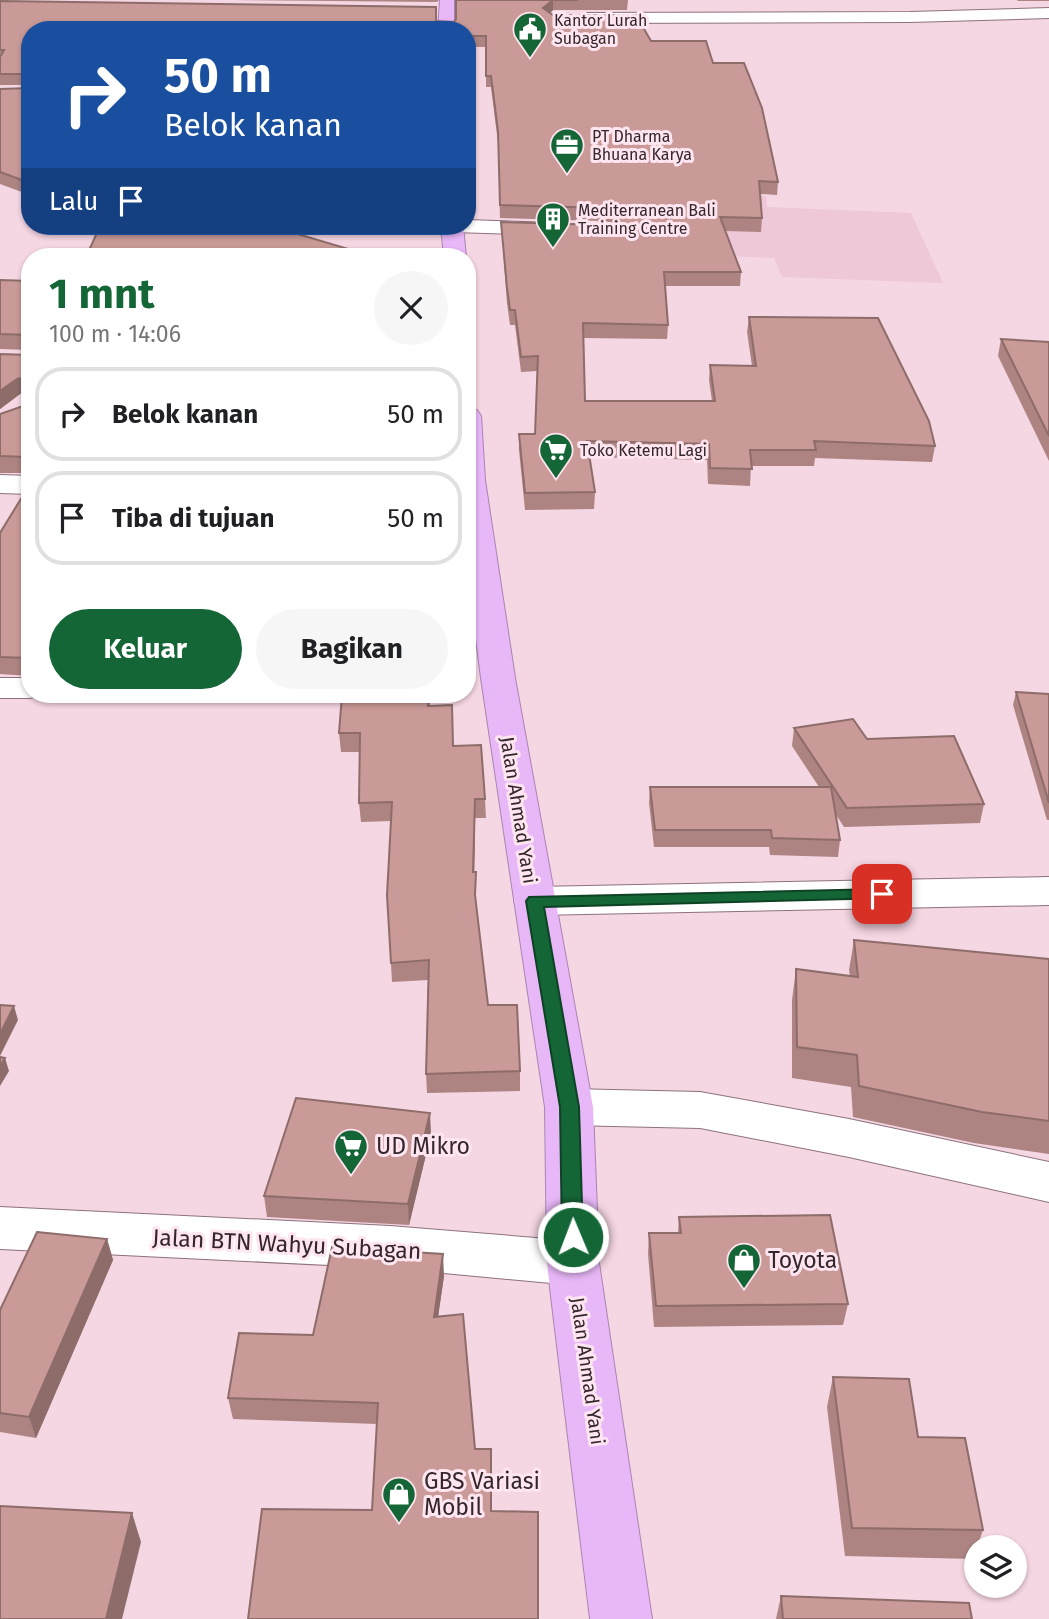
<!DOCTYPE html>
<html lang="id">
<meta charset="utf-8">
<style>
body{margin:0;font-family:"Fira Sans",sans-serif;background:#f6f6f6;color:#202124;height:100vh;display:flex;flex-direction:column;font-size:26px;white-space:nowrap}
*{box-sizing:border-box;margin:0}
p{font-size:23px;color:#757577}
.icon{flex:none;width:38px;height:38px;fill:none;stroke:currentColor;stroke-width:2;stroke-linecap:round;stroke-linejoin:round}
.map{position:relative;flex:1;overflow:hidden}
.details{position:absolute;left:21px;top:248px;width:455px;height:455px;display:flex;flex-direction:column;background:#fff;border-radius:28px;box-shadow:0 2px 5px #0004}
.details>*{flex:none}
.hud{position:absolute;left:21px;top:21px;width:455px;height:214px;border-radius:28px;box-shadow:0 2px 5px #0004;background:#1a4fa0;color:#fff;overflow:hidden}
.buttons{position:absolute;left:964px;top:1535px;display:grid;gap:14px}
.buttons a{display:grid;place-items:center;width:63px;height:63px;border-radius:50%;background:#fff;box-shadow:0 2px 5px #0004;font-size:35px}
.pin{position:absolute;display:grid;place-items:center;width:60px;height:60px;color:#fff;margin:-30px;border-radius:14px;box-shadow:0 4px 10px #0006}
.me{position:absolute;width:77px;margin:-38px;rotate:359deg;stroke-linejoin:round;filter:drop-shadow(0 0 5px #0008)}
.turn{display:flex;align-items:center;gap:24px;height:147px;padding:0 28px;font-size:32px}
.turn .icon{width:91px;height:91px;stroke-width:2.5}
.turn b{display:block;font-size:49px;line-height:60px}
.then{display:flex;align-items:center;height:66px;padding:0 28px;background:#0003;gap:14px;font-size:26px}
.round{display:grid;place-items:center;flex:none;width:74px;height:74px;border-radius:37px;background:#f6f6f6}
.overview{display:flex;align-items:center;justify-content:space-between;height:119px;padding:0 28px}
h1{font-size:42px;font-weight:700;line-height:52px;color:#156637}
.button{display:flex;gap:14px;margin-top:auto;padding:14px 28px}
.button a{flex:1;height:80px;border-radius:42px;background:#156637;color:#fff;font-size:28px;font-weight:700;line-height:80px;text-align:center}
.button a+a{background:#f6f6f6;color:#202124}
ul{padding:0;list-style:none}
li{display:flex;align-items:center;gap:21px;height:94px;margin:0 14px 10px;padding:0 14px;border:4px solid #e0e0e0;border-radius:28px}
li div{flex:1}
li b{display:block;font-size:26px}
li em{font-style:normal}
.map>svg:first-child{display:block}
.built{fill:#eec7d8}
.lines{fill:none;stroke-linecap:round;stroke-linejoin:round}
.street-casing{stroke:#8d717d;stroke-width:2}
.highway-casing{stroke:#a985b1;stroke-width:2}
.street{fill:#fff;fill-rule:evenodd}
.highway{fill:#e8b7f8;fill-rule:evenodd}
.wall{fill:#ad8482}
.shaded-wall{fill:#8d6c6a}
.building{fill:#c99a97;stroke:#8d6c6a;stroke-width:2}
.route{fill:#156637;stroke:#0e4224;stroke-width:2}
.labels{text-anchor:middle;stroke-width:6;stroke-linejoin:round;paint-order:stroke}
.far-poi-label{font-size:16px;fill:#33272c;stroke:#fee5f0;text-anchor:start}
.street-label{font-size:19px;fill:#33272c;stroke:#fee5f0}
.near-poi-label{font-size:23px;fill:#33272c;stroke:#fee5f0;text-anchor:start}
.near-street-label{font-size:23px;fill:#33272c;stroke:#fee5f0}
</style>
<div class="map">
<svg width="1049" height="1619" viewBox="0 0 1049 1619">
<rect width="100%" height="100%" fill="#f5d6e3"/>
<polygon class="built" points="637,193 766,196 767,207 911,213 943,283 782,277 774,258 654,253 634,229"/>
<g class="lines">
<g class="street-casing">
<g id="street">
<polygon points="1049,8 1049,18 910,22 586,23 578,18 586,13 910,12"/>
<polygon points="467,220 552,223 560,224 563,229 560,234 552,235 453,232 445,231 442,226 467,226"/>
<polygon points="0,475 30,476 30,494 0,493"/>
<polygon points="0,678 30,678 30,695 43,695 30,698 0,698"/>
<polygon points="1049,877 1049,905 535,915 520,911 514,901 520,891 535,887"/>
<polygon points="569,1089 700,1092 849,1119 1049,1162 1049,1202 849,1157 700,1128 569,1125 552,1120 545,1107 552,1094"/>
<polygon points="0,1207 390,1226 573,1241 591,1248 599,1263 591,1278 573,1285 390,1268 0,1249"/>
</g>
</g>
<g class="highway-casing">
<g id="highway">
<polygon points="440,0 454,0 454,30 438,30"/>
<polygon points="441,226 463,226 466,257 444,257"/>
<polygon points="467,408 477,410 481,416 485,480 515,678 593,1107 599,1263 652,1619 590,1619 547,1263 545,1107 481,678 467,568"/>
</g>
</g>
<use href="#street" class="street"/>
<use href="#highway" class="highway"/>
</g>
<g class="wall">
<polygon points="233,0 439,0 437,2"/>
<polygon points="456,0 628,0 627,10 553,10 550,13 553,15 651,41 713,63 778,182 777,195 760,194 762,218 761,232 725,231 741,272 740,286 665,286 668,325 667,339 583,338 585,401 712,401 709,380 710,365 752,366 747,332 749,317 935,446 932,462 815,458 814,466 751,466 750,486 708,484 707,460 589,457 595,492 594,509 525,510 519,450 519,434 535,434 537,371 521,372 515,325 510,325 507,303 501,222 605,225 613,223 604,221 500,218 498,143 491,87 486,87 486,47 467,47 467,30 30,30 30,85 0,85 0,1 454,22 456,19"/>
<polygon points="1017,0 1049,0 1049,1 1018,1"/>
<polygon points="30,88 30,195 0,184 0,89"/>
<polygon points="0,280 30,281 30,473 0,473 0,414 29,404 29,392 20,394 0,409 0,354 29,355 29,350 0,349"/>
<polygon points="1001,339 1049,342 1049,461 998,356"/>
<polygon points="30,484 30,676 0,674 0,533"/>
<polygon points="1016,692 1049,694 1049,820 1047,820 1013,705"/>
<polygon points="342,695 430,695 430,706 485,799 486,818 475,818 474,872 476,872 476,902 488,1005 520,1071 520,1091 427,1093 426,1074 428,980 392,982 387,895 391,821 361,822 359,803 360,752 341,752 339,733"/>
<polygon points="794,728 867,739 984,804 980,823 844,827 835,813 840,840 838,857 770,855 769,847 654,847 649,803 650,787 819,787 792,746"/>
<polygon points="854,940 1049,959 1049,1154 974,1143 853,1117 851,1087 792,1078 792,1000 796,969 850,976 849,970"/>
<polygon points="431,1134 409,1225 267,1217 264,1196"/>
<polygon points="679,1217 848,1304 843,1325 654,1327 648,1254 649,1233 678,1233"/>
<polygon points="107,1239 113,1260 36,1438 0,1432 0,1310"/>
<polygon points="444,1276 438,1316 372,1510 377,1424 233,1419 228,1398 313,1335"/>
<polygon points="833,1377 983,1530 973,1559 845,1556 827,1407"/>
<polygon points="781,1596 972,1619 776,1619"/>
</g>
<g class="shaded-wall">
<polygon points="553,0 553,10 543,19 543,8"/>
<polygon points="26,377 29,392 20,394 0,409 0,391 17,379"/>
<polygon points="475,799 475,818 474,891 473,872"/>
<polygon points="14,1006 18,1020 0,1056 0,1034"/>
<polygon points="5,1058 9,1071 0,1086 0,1066"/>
<polygon points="430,1113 431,1134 409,1225 408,1204"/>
<polygon points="107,1239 113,1260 36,1438 29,1417"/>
<polygon points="443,1254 444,1276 435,1338 434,1317"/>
<polygon points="132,1513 141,1542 122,1619 106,1619"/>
</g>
<g class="building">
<polygon points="456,0 578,0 553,0 543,8 553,15 636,15 651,41 706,41 713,63 744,63 762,108 778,182 759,181 762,218 720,217 741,272 664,272 668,325 583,323 585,401 715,401 710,365 756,366 749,317 878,318 929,421 935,446 814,441 816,450 750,450 752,469 710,468 709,444 587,441 595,492 525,493 519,434 535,434 538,356 521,357 515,310 510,310 507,288 501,222 605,225 615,223 618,215 613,209 605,208 500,205 498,131 491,76 486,76 486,36 467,36 467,30 30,30 30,76 28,74 0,74 0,57 4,50 0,50 0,1 436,7 436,21 454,22 456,19"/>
<polygon points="30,88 30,183 0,172 0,89"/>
<polygon points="100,226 271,226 375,257 86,257"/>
<polygon points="0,280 30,281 30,464 27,457 0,456 0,414 29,404 29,380 26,377 17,379 0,391 0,354 29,355 29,335 0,334"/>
<polygon points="1001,339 1049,342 1049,436"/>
<polygon points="30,484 30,658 0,657 0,533"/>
<polygon points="1016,692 1049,694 1049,803"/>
<polygon points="342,695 429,695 428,706 452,705 453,746 481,745 485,799 475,799 473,872 476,872 475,895 488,1005 517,1005 520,1071 426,1074 429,960 391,963 387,895 392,802 359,803 360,733 339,733"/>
<polygon points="853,719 867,739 954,736 984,804 847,808 794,728"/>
<polygon points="650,787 831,787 840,840 772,838 771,830 655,830"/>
<polygon points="854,940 1049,959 1049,1121 982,1112 859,1086 857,1055 797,1047 796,969 858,977"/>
<polygon points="0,1005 14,1006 0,1034"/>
<polygon points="0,1057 5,1058 0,1066"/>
<polygon points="296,1098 430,1113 408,1204 264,1196"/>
<polygon points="830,1215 848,1304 656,1306 649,1233 681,1233 679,1217"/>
<polygon points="37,1232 107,1239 29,1417 0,1413 0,1310"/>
<polygon points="332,1247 443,1254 434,1317 463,1314 475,1449 491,1449 491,1511 538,1512 538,1619 248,1619 262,1509 372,1510 378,1403 228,1398 239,1333 313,1335"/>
<polygon points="833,1377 909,1379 918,1437 965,1438 983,1530 852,1528"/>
<polygon points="0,1506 132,1513 106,1619 0,1619"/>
<polygon points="781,1596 969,1603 972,1619 783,1619"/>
</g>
<polygon class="route" points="882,889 890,894 888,898 544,907 579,1107 583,1237 580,1243 573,1246 565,1243 562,1237 560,1107 526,901 529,897"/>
<defs>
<g id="civic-pin" transform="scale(1.75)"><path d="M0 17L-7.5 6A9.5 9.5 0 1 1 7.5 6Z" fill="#156637" stroke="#fee5f0"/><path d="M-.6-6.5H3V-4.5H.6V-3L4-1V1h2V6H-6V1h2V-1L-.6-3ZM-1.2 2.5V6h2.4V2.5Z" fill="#fff"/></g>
<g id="office-pin" transform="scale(1.75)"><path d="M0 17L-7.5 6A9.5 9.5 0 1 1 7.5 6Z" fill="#156637" stroke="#fee5f0"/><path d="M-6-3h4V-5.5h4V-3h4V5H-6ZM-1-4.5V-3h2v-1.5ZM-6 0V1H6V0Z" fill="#fff"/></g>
<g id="building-pin" transform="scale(1.75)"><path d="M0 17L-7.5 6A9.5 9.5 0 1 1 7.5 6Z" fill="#156637" stroke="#fee5f0"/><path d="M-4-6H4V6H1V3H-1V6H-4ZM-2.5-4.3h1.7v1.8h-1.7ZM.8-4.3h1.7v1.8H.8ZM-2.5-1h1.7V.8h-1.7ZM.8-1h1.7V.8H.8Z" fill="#fff"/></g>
<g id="supermarket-pin" transform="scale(1.75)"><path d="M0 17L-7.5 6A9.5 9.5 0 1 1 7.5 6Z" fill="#156637" stroke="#fee5f0"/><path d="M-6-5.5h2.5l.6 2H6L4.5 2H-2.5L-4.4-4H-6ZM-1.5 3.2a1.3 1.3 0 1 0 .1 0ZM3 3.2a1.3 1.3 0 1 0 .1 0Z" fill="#fff"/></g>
<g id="shop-pin" transform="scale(1.75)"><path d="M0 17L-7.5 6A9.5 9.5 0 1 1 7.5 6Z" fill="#156637" stroke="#fee5f0"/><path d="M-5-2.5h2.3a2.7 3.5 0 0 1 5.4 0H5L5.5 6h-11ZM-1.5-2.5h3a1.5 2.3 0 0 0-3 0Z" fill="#fff"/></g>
</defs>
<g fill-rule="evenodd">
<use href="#civic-pin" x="530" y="29"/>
<use href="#office-pin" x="567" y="145"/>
<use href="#building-pin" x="553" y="219"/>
<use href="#supermarket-pin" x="556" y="450"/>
<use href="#supermarket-pin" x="351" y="1146"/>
<use href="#shop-pin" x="744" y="1260"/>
<use href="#shop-pin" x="399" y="1494"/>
</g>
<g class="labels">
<g class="far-poi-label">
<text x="554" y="26">Kantor Lurah<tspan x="554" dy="18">Subagan</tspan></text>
<text x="592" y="142">PT Dharma<tspan x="592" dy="18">Bhuana Karya</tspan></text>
<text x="578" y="216">Mediterranean Bali<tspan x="578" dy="18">Training Centre</tspan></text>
<text x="580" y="456">Toko Ketemu Lagi</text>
</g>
<g class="street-label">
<text transform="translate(519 810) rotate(81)" y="7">Jalan Ahmad Yani</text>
<text transform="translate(588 1371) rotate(82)" y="7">Jalan Ahmad Yani</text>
</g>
<g class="near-poi-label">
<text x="376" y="1154">UD Mikro</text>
<text x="768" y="1268">Toyota</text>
<text x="424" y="1489">GBS Variasi<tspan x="424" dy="26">Mobil</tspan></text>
</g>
<g class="near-street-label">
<text transform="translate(287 1244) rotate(3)" y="8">Jalan BTN Wahyu Subagan</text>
</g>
</g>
</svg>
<div class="buttons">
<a><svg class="icon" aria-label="layers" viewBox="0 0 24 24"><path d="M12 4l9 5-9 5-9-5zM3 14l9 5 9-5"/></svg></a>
</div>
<div class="pin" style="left:882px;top:894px;background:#d93025"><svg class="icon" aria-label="arrive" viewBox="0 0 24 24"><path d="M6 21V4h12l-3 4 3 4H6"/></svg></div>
<svg class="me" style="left:573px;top:1237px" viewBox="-20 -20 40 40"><circle r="17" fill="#156637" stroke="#fff" stroke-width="3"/><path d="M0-11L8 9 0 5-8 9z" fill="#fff"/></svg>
<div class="hud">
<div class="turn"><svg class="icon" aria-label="right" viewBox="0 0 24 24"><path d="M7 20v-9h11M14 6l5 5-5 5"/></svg><div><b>50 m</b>Belok kanan</div></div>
<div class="then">Lalu<svg class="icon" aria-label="arrive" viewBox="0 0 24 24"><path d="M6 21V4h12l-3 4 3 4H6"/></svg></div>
</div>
<section class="details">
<div class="overview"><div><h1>1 mnt</h1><p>100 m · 14:06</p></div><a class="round"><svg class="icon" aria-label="close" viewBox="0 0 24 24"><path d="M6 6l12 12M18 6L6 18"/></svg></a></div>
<ul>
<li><svg class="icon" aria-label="right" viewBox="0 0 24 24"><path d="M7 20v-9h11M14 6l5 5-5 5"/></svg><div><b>Belok kanan</b></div><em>50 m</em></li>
<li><svg class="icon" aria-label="arrive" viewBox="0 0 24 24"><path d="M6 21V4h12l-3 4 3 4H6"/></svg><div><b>Tiba di tujuan</b></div><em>50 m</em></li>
</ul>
<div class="button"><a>Keluar</a><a>Bagikan</a></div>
</section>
</div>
